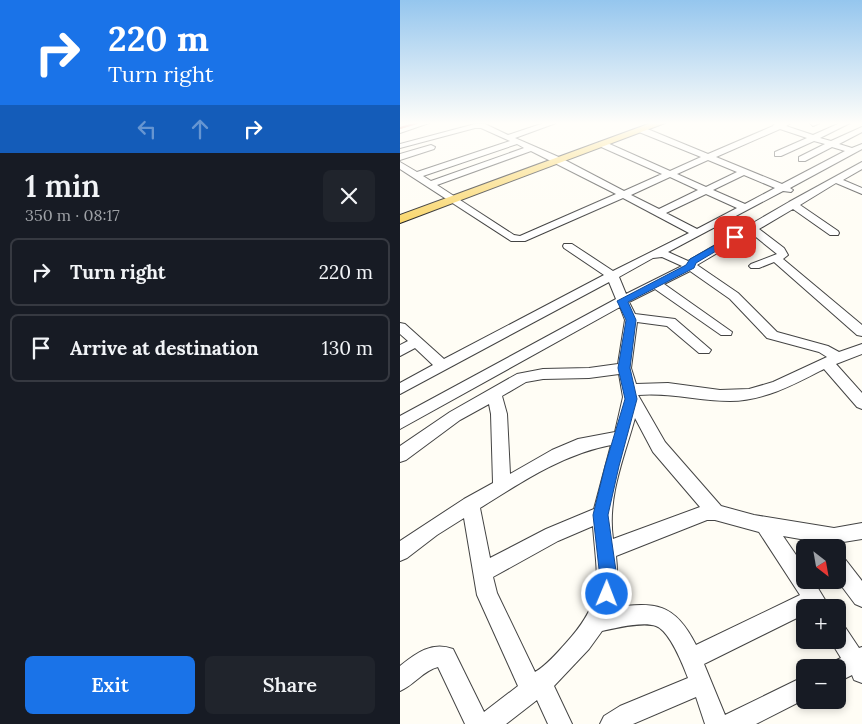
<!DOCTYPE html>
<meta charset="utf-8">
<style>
body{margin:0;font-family:Lora,serif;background:#20242c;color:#f1f3f6;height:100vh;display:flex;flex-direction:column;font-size:19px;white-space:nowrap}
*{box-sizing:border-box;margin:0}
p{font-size:16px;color:#9ea1a6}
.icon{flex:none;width:28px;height:28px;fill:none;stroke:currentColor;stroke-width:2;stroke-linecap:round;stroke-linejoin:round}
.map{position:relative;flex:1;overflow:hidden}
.sheet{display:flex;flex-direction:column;background:#171b24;width:400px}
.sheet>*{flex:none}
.top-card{background:#1a73e8;color:#fff;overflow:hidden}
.needle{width:32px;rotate:149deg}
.fabs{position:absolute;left:396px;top:539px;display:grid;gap:10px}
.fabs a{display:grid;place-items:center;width:50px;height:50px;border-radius:8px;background:#171b24;box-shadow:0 2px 8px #0003;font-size:25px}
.pin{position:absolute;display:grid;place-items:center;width:42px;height:42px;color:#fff;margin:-21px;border-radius:10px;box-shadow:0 2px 8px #0006}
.me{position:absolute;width:55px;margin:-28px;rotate:1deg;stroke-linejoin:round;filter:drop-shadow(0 0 4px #0008)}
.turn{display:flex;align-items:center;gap:18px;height:105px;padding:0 25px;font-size:22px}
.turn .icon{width:65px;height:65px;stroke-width:2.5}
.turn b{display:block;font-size:35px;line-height:42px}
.lanes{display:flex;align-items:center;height:48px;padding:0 25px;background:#0003;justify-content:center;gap:25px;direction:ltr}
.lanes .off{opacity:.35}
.round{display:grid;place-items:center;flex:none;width:52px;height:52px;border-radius:8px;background:#20242c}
.head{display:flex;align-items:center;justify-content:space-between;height:85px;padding:0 25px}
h1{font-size:30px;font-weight:600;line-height:38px}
.button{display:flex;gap:10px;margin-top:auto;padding:10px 25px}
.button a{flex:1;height:58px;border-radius:8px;background:#1a73e8;color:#fff;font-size:20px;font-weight:600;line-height:58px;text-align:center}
.button a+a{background:#20242c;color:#f1f3f6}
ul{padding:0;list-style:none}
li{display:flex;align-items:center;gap:15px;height:68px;margin:0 10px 8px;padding:0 15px;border:2px solid #363941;border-radius:8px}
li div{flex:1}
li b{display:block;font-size:19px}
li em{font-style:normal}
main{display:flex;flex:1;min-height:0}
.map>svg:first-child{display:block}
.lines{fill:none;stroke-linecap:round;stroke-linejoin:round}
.minor-casing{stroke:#444;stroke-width:2}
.major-casing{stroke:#222;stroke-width:2}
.minor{fill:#fff;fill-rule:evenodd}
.major{fill:#f9d66b;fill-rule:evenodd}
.rail{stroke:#c4262e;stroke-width:2}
.route{fill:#1a73e8;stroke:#114b97}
</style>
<main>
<section class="sheet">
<div class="top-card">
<div class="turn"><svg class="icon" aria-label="right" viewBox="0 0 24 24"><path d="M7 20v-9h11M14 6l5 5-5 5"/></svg><div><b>220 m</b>Turn right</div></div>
<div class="lanes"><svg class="icon off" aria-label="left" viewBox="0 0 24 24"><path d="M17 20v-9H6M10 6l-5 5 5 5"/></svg><svg class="icon off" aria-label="ahead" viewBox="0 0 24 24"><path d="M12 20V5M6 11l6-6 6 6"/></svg><svg class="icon" aria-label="right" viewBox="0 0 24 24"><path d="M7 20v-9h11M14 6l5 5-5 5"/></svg></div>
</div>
<div class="head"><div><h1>1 min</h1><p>350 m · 08:17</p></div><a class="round"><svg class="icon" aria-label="close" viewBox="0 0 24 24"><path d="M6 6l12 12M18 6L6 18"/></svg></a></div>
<ul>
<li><svg class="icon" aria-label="right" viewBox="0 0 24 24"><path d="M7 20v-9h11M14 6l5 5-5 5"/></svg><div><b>Turn right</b></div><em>220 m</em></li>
<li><svg class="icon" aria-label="arrive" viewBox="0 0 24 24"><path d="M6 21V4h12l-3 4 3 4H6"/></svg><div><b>Arrive at destination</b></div><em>130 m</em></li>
</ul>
<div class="button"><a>Exit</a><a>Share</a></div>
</section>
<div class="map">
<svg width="462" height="724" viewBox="0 0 462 724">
<rect width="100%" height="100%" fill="#fffdf5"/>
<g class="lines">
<g class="minor-casing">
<g id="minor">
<polygon points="17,123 29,123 0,133 0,129"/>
<path d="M 144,123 L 156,123 L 115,138 L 161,158 L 224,191 L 262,174 L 199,146 L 199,142 L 205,142 L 270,171 L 301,157 L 239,132 L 239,128 L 245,128 L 308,154 L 373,126 L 375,123 L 391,123 L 386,126 L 413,135 L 440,123 L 450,123 L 420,138 L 431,141 L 462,127 L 462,132 L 439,144 L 452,148 L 462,144 L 462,149 L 390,188 L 393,190 L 391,192 L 383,191 L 268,252 L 288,261 L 389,202 L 462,162 L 462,169 L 443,180 L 462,188 L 462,194 L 436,183 L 400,205 L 438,231 L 439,233 L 438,235 L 430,235 L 393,209 L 359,229 L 384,248 L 388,255 L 383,259 L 462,325 L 462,336 L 457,335 L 374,262 L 359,268 L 351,268 L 349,266 L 351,264 L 377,254 L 351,233 L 297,265 L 338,293 L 377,332 L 428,346 L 439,352 L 462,344 L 462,354 L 436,364 L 462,393 L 462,409 L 457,407 L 424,369 C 395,384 364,401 330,401 C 299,401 269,392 238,395 L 265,442 L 321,506 L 354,515 L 434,528 L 462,523 L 462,539 L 431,544 L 432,548 L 412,548 L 406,540 L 383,536 L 405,568 L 405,580 L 413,580 L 430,608 L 405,608 L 405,614 L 304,664 L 325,715 L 405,676 L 405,699 L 356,724 L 305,724 L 296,697 L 233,724 L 200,724 L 204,716 L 220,706 L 288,678 C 283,665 270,631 256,626 C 243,621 215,628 202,631 L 189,649 L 154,686 L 172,724 L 148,724 L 137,700 L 106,724 L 65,724 L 38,667 C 24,670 14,685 0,691 L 0,666 C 16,653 32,641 53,649 L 84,712 L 118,686 L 77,595 L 64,518 L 37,535 L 7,558 L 0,561 L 0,541 L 64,499 L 93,483 L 91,414 L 89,404 L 60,420 L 6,460 L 0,462 L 0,446 L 50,412 L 117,374 L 143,369 L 189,368 L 218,364 L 225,320 L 220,307 L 0,429 L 0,416 L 216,299 L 209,282 L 0,394 L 0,383 L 33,365 L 15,348 L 0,356 L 0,345 L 8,341 L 0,334 L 0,323 L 5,324 L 44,359 L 204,275 L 164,248 L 163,246 L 164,244 L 172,244 L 213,271 L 289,233 L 223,198 L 125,241 L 111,241 L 0,169 L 0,162 L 17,172 L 110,141 L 81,128 L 75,128 L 0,148 L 0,144 L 75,124 L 85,124 L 108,135 ZM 380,129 L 407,138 L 375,152 L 375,156 L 381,156 L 414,141 L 425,144 L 399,157 L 399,161 L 405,161 L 432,147 L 445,151 L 382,184 L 316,157 ZM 117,144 L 124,148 L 31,181 L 23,176 ZM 131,151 L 216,194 L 120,236 L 114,235 L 37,185 ZM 308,160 L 337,172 L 306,187 L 277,174 ZM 344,175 L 375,188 L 345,204 L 313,190 ZM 270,177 L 298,190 L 259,209 L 231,195 ZM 306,194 L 337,208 L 297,229 L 266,213 ZM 262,257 L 282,266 L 226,294 L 219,277 L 253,258 ZM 290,271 L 330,299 L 367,338 L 419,352 L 427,357 L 373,382 L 349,389 L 320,390 L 268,383 L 236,384 L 231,368 L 237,322 L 267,326 L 299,353 L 309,353 L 311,350 L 275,319 L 235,314 L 229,302 L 255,289 L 321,335 L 331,335 L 332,332 L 264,284 ZM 219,374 L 223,397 L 215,432 L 178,439 L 152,450 L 110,474 L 107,414 L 102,396 L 126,382 L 143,379 L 189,378 ZM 235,418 L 253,452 L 300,507 L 213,539 C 207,497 224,458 235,418 ZM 211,445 L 194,509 L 146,529 L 90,558 L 80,508 C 120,483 163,454 211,445 ZM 307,520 L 315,520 L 359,532 L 400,595 L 296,645 C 275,603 255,601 211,608 C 218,592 218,574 216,556 ZM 193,526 C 197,580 206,599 166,643 C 157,653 146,666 135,672 L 97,593 L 93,577 L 158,541 Z"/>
<polygon points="410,123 420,123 413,126"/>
<polygon points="31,145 35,147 34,149 0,160 0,154"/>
<polygon points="438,557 445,559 462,581 462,607 455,604 437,580"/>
<polygon points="438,624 445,627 459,648 462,647 462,683 454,680 452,675 438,682 438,668 429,668 430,663 441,658 430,640 438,640"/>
</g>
</g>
<g class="major-casing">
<polygon id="major" points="251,123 265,123 0,223 0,215"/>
</g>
<use href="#minor" class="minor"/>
<use href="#major" class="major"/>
<polyline class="rail" points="0,128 17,123"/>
</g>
<linearGradient id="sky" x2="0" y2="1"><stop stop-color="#95c6ee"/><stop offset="0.55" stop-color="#fffefa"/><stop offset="1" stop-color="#fffefa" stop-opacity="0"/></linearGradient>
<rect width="462" height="224" fill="url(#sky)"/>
<polygon class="route" points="335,234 340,237 338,238 296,263 294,268 228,302 236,320 230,368 237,399 219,466 208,515 217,578 213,600 207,603 201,600 199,594 200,578 193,515 205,466 225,399 218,368 226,320 217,301 286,265 290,259"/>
</svg>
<div class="fabs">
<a><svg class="needle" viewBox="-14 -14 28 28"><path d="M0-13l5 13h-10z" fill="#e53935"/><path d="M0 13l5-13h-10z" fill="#9ea1a6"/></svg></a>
<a>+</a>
<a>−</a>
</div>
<div class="pin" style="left:335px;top:237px;background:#d93025"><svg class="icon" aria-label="arrive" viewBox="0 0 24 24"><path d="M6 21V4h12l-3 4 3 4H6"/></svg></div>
<svg class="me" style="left:207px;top:594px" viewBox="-20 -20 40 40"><circle r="17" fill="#1a73e8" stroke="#fff" stroke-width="3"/><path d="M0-11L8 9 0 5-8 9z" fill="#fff"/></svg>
</div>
</main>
